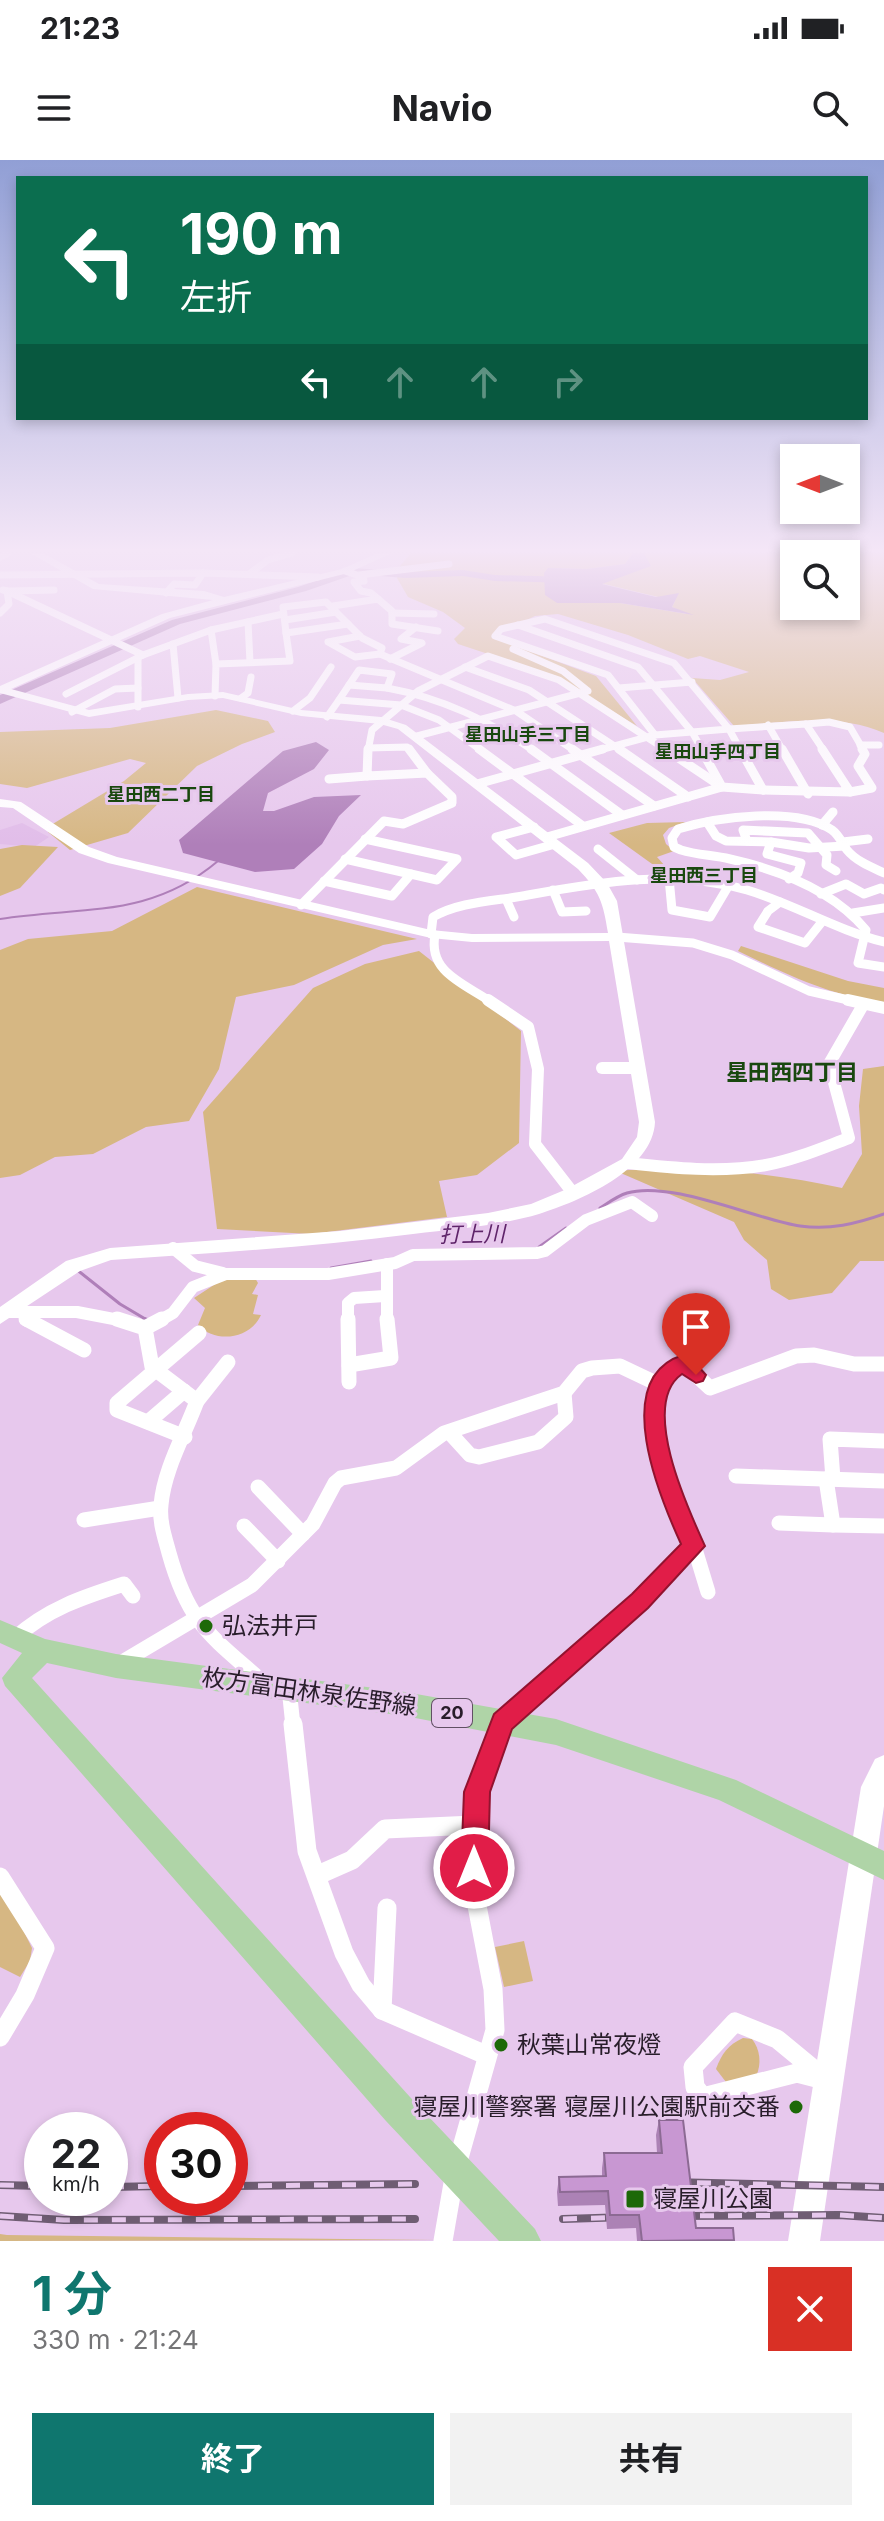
<!DOCTYPE html>
<html lang="ja">
<meta charset="utf-8">
<style>
body{margin:0;font-family:Inter,"Noto Sans JP",sans-serif;background:#f2f2f2;color:#202124;height:100vh;display:flex;flex-direction:column;font-size:30px;white-space:nowrap}
*{box-sizing:border-box;margin:0}
p{font-size:26px;color:#757577}
.icon{flex:none;width:44px;height:44px;fill:none;stroke:currentColor;stroke-width:2;stroke-linecap:round;stroke-linejoin:round}
.map{position:relative;height:2081px;overflow:hidden}
.drawer{display:flex;flex-direction:column;background:#fff;flex:1}
.drawer>*{flex:none}
.banner{position:absolute;left:16px;top:16px;width:852px;height:244px;border-radius:0px;box-shadow:0 4px 12px #0003;background:#0b6e4f;color:#fff;overflow:hidden}
.needle{width:52px;rotate:270deg}
.controls{position:absolute;left:780px;top:284px;display:grid;gap:16px}
.controls a{display:grid;place-items:center;width:80px;height:80px;border-radius:0px;background:#fff;box-shadow:0 4px 12px #0003;font-size:40px}
.speed{position:absolute;left:24px;top:1952px;display:flex;gap:16px;font-size:40px;font-weight:700;text-align:center}
.speed>*{display:grid;place-content:center;width:104px;height:104px;border-radius:50%;background:#fff;box-shadow:0 4px 12px #0003;line-height:1}
.speed small{font-size:20px;font-weight:400}
.speed .limit{border:12px solid #d22;background:#fff;color:#111}
.pin{position:absolute;display:grid;place-items:center;width:68px;height:68px;color:#fff;margin:-82px -34px;border-radius:50% 50% 50% 0;rotate:-45deg;box-shadow:0 0 8px #0007}
.pin .icon{rotate:45deg}
.me{position:absolute;width:88px;margin:-44px;rotate:0deg;stroke-linejoin:round;filter:drop-shadow(0 0 6px #0008)}
.turn{display:flex;align-items:center;gap:28px;height:168px;padding:0 32px;font-size:36px}
.turn .icon{width:104px;height:104px;stroke-width:2.5}
.turn b{display:block;font-size:56px;line-height:68px}
.lanes{display:flex;align-items:center;height:76px;padding:0 32px;background:#0003;justify-content:center;gap:40px;direction:ltr}
.lanes .off{opacity:.35}
.round{display:grid;place-items:center;flex:none;width:84px;height:84px;border-radius:0px;background:#f2f2f2}
.headline{display:flex;align-items:center;justify-content:space-between;height:136px;padding:0 32px}
h1{font-size:48px;font-weight:700;line-height:60px;color:#0f766e}
.button{display:flex;gap:16px;margin-top:auto;padding:16px 32px}
.button a{flex:1;height:92px;border-radius:0px;background:#0f766e;color:#fff;font-size:32px;font-weight:700;line-height:92px;text-align:center}
.button a+a{background:#f2f2f2;color:#202124}
.status{display:flex;justify-content:space-between;align-items:center;height:56px;padding:0 40px;background:#fff;direction:ltr}
.status svg{height:22px;fill:currentColor}
header{display:flex;justify-content:space-between;align-items:center;height:104px;padding:0 32px;background:#fff;font-size:36px;font-weight:700}
.map>svg:first-child{display:block}
.built{fill:#e1bde9}
.green{fill:#d6b783;fill-rule:evenodd}
.water{fill:#af7fb9}
.lines{fill:none;stroke-linecap:round;stroke-linejoin:round}
.stream-far2{stroke:#af7fb9;stroke-width:2}
.stream-far1{stroke:#af7fb9;stroke-width:3}
.stream{stroke:#af7fb9;stroke-width:4}
.river{fill:#af7fb9;fill-rule:evenodd}
.street-far4{stroke:#fff;stroke-width:7}
.street-far3{stroke:#fff;stroke-width:9}
.street-far2{stroke:#fff;stroke-width:12}
.street-far1{stroke:#fff;stroke-width:15}
.street{stroke:#fff;stroke-width:19}
.secondary{fill:#fff;fill-rule:evenodd}
.primary{fill:#afd4a7;fill-rule:evenodd}
.rail-casing{stroke:#6f5d73;stroke-width:8}
.rail{stroke:#e7c8ed;stroke-width:5;stroke-dasharray:14;stroke-linecap:butt}
.wall{fill:#ac82b5}
.building{fill:#c897d2;stroke:#8c6a93;stroke-width:2}
.route{fill:#e11d48;stroke:#92132f;stroke-width:2}
.poi-dot{fill:#1d6908;stroke:#e7c8ed;stroke-width:3}
.labels{text-anchor:middle;stroke-width:6;stroke-linejoin:round;paint-order:stroke}
.far-neighbourhood-label{font-size:18px;font-weight:bold;fill:#19480f;stroke:#e7c8ed}
.shield{fill:#e7c8ed;stroke:#615064;stroke-width:2}
.shield-label{font-size:18px;font-weight:bold;fill:#281d2a}
.neighbourhood-label{font-size:22px;font-weight:bold;fill:#19480f;stroke:#e7c8ed}
.water-label{font-size:22px;font-style:italic;fill:#5f246a;stroke:#e7c8ed}
.near-poi-label{font-size:24px;fill:#281d2a;stroke:#e7c8ed;text-anchor:start}
.near-street-label{font-size:24px;fill:#281d2a;stroke:#e7c8ed}
</style>
<div class="status"><b>21:23</b><svg viewBox="0 0 49 12"><path d="M0 12V9h3v3zM5 12V6h3v6zM10 12V3h3v9zM15 12V0h3v12zM26 1h20v11H26zM47 4h2v5h-2z"/></svg></div>
<header><svg class="icon" aria-label="menu" viewBox="0 0 24 24"><path d="M4 6h16M4 12h16M4 18h16"/></svg>Navio<svg class="icon" aria-label="search" viewBox="0 0 24 24"><circle cx="10" cy="10" r="6"/><path d="M15 15l6 6"/></svg></header>
<div class="map">
<svg width="884" height="2081" viewBox="0 0 884 2081">
<rect width="100%" height="100%" fill="#e7c8ed"/>
<polygon class="built" points="22,663 49,677 34,687 0,684 0,670"/>
<g class="green">
<path d="M 411,393 L 633,393 L 625,404 L 587,409 L 548,408 L 557,443 L 620,443 L 687,454 L 672,447 L 675,441 L 600,423 L 650,406 L 644,393 L 884,393 L 884,573 C 837,552 784,563 734,566 L 692,518 L 720,520 L 749,512 L 700,496 L 688,499 L 628,475 L 558,454 L 535,456 L 491,477 L 596,516 L 637,566 L 552,515 L 458,484 L 454,479 L 465,468 L 443,452 L 408,437 L 397,418 L 400,406 ZM 794,394 L 846,394 L 846,446 L 794,446 Z"/>
<polygon points="216,550 268,561 275,572 242,584 197,606 128,673 70,690 48,672 51,665 124,621 146,603 130,599 27,628 0,624 0,572 110,568"/>
<polygon points="686,662 669,668 663,675 666,684 674,691 657,697 665,706 666,714 609,673 647,663"/>
<polygon points="22,685 58,687 20,728 0,736 0,689"/>
<polygon points="197,727 417,779 383,785 294,825 236,837 219,909 189,961 146,967 93,994 55,997 20,1015 0,1018 0,790 28,779 112,771"/>
<path d="M 741,786 L 848,821 L 884,828 L 884,842 C 832,837 784,813 738,791 Z"/>
<polygon points="419,791 521,871 519,983 477,1015 439,1021 447,1057 311,1074 217,1069 203,952 313,828 365,804"/>
<path d="M 884,906 L 884,1101 L 860,1101 L 832,1133 L 789,1140 L 771,1129 L 767,1100 L 744,1080 L 734,1062 L 616,1011 C 691,1005 769,1012 842,1028 L 862,994 L 859,946 L 863,909 Z"/>
<path d="M 255,1118 L 258,1123 L 252,1134 L 258,1135 L 253,1154 L 261,1155 C 250,1179 216,1184 198,1165 L 205,1148 L 194,1138 L 223,1119 Z"/>
<polygon points="3,1729 32,1788 30,1801 20,1817 0,1807 0,1730"/>
<polygon points="524,1781 533,1821 504,1827 495,1787"/>
<path d="M 743,1878 L 752,1879 C 760,1889 762,1904 756,1916 L 729,1926 L 716,1909 C 722,1893 728,1885 743,1878 Z"/>
<polygon points="0,2074 7,2075 436,2080 0,2081"/>
</g>
<g class="water">
<polygon points="633,393 644,393 651,406 602,424 656,437 679,433 672,447 694,455 620,443 557,443 545,435 544,413 548,408 587,409 625,404"/>
<polygon points="316,582 329,590 314,609 268,633 263,651 274,651 314,637 361,635 339,656 322,684 294,709 255,712 183,693 179,680 283,591"/>
</g>
<g class="lines">
<path class="stream-far2" d="M 0,759 C 83,746 149,759 218,701"/>
<g class="stream-far1">
<path d="M 600,1048 C 608,1043 617,1036 627,1033 C 671,1020 754,1059 800,1066 C 830,1070 856,1064 884,1054"/>
<polyline points="539,1087 566,1068"/>
<polyline points="331,1108 371,1101"/>
<polyline points="76,1109 120,1144 147,1160"/>
</g>
<polyline class="stream" points="144,1159 147,1160"/>
<polygon class="river" points="354,408 405,412 463,410 495,415 571,417 576,420 571,423 495,421 463,416 405,418 355,414 306,431 180,464 0,544 0,535 172,460 298,427"/>
<g class="street-far4">
<polyline points="0,397 8,393"/>
<polyline points="345,411 363,417 364,421 354,422 361,431 371,433 378,439"/>
<polyline points="249,414 268,400 292,393"/>
<polyline points="0,415 203,413 318,417"/>
<polyline points="359,415 449,404"/>
<polyline points="7,431 143,495"/>
<polyline points="10,431 54,430"/>
<polyline points="166,433 174,424 195,425 203,413"/>
<polygon points="326,442 348,464 286,473 283,447"/>
<polyline points="333,446 378,439 392,451 392,464 438,471"/>
<polyline points="0,453 9,444 7,431 3,430"/>
<polyline points="392,453 434,454"/>
<polygon points="545,459 674,503 729,569 655,575 608,515 495,476 501,469"/>
<polyline points="285,460 336,452"/>
<polyline points="248,462 250,502"/>
<polyline points="348,464 362,478 382,488 380,494 516,551 575,591"/>
<polyline points="518,465 638,507 692,572 703,591"/>
<polyline points="211,470 216,504"/>
<polyline points="360,476 328,482 355,497 380,494"/>
<polyline points="173,484 178,538"/>
<polyline points="138,497 138,528"/>
<polyline points="390,499 422,483 401,479 416,467"/>
<polyline points="465,507 529,530 622,591"/>
<polygon points="359,510 392,514 387,528 349,525"/>
<path d="M 387,528 C 442,538 487,560 534,591"/>
<polyline points="619,528 692,522"/>
<polyline points="66,534 143,495 211,470 283,454"/>
<polyline points="215,536 216,504 290,501 286,473"/>
<polyline points="241,538 248,533 251,517"/>
<polyline points="339,540 349,525"/>
<polyline points="293,551 310,538 331,507"/>
<polyline points="72,552 115,529 138,528 138,547"/>
<polyline points="327,557 339,540 401,545 439,560 482,591"/>
<polyline points="806,564 829,562 850,567 864,591"/>
<polyline points="768,565 783,591"/>
<polyline points="417,576 588,531 563,511 513,489"/>
<polyline points="860,585 879,585"/>
<polyline points="368,588 407,587 410,591"/>
<polyline points="368,591 372,570 418,531 488,496 559,520 668,591"/>
<polyline points="596,591 655,575"/>
<polyline points="741,591 729,569 806,564 824,591"/>
</g>
<g class="street-far3">
<polyline points="409,589 427,613"/>
<polyline points="479,589 583,666"/>
<polyline points="531,589 622,655"/>
<polyline points="572,589 654,646"/>
<polyline points="619,589 688,637"/>
<polyline points="701,589 722,627 763,630"/>
<polyline points="740,589 763,630"/>
<polyline points="782,589 808,634"/>
<polyline points="329,619 367,616"/>
<polyline points="477,624 603,589"/>
<polyline points="763,630 850,632 822,589"/>
<polyline points="850,632 872,628 858,606 865,594 862,589"/>
<polyline points="707,662 716,676 726,681 771,682 809,688 845,686"/>
<polyline points="822,665 833,652"/>
<polyline points="534,667 496,677 516,695 555,684"/>
<polyline points="547,677 722,627 665,589"/>
<polyline points="747,681 743,670 808,673 827,695 826,705 836,711"/>
<polyline points="771,682 767,694 801,703 798,713 789,719"/>
<polyline points="843,682 868,679"/>
<polyline points="598,689 637,720"/>
<polyline points="345,699 437,720 457,699 365,679"/>
<path d="M 884,713 C 871,707 856,701 847,690 C 842,683 839,675 832,670 C 796,646 717,657 678,669 L 672,678 L 674,687 L 681,690 C 697,695 713,695 730,699 C 779,710 833,730 866,770 L 858,803 L 884,807"/>
<polyline points="669,718 672,750 710,757 729,725"/>
<polyline points="324,721 392,736 411,714"/>
<polyline points="553,730 562,752 586,751"/>
<polyline points="821,734 846,724 864,734 881,728 884,730"/>
<polyline points="506,739 514,757"/>
<polyline points="780,742 768,751 758,767 805,783 821,763"/>
<polyline points="301,745 384,661 403,664 452,643 452,637 427,613 367,616 368,589"/>
<polyline points="853,753 884,748"/>
<path d="M 431,774 L 433,757 C 460,741 498,741 528,735 C 600,722 675,709 747,730 C 794,744 836,770 884,782"/>
<path d="M 435,775 C 428,812 463,823 491,842"/>
<polyline points="617,777 693,783 732,795 809,831 857,842"/>
</g>
<g class="street-far2">
<polyline points="488,840 528,867 538,909 535,984 573,1033"/>
<polyline points="848,840 884,848"/>
<polyline points="602,908 639,908"/>
<path d="M 628,1003 C 673,1008 720,1013 766,1005 C 794,1000 822,988 849,978 L 829,904 L 863,845"/>
<polyline points="173,1088 195,1106 223,1113"/>
<polyline points="387,1104 387,1161"/>
<polyline points="23,1151 27,1161"/>
<polyline points="6,1152 77,1152 124,1161"/>
<polyline points="159,1161 173,1153 193,1127 226,1114 328,1114 395,1103 413,1095 537,1093 545,1091 586,1060 632,1042 652,1056"/>
<polyline points="348,1161 348,1143 354,1138 385,1136"/>
</g>
<g class="street-far1">
<polyline points="26,1159 84,1190"/>
<path d="M 117,1159 L 145,1168 L 152,1207 L 197,1241 C 185,1274 164,1309 161,1345 C 159,1361 165,1378 169,1393 C 189,1465 211,1476 264,1523"/>
<polyline points="348,1159 349,1222"/>
<polyline points="145,1168 162,1159"/>
<polyline points="349,1205 391,1198 387,1159"/>
<polyline points="197,1241 228,1202"/>
<polyline points="148,1262 184,1231"/>
<polyline points="449,1272 470,1295 479,1297 538,1282 566,1257 564,1233"/>
<polyline points="185,1277 117,1250 117,1243 199,1173"/>
<polyline points="736,1316 884,1321"/>
<polyline points="826,1319 833,1365 884,1366"/>
<polyline points="833,1319 830,1279 884,1281"/>
<polyline points="258,1327 303,1374"/>
<polyline points="84,1360 160,1348"/>
<polyline points="779,1363 833,1365"/>
<polyline points="244,1366 278,1401"/>
<polyline points="694,1386 708,1432"/>
<path d="M 15,1478 C 47,1449 83,1437 124,1424 L 133,1436"/>
<polyline points="119,1504 252,1425 313,1364 335,1323 341,1318 396,1308 444,1273 564,1233 582,1211 592,1208 620,1206 660,1225"/>
<polyline points="289,1528 293,1566"/>
<path d="M 501,1566 L 640,1441 L 694,1386 C 674,1338 620,1238 683,1203 L 710,1228 L 796,1196 L 814,1195 L 854,1204 L 884,1204"/>
</g>
<g class="street">
<polyline points="293,1564 307,1691 344,1793 361,1825 382,1850 486,1895"/>
<polyline points="318,1715 352,1700 385,1669 474,1665"/>
<polyline points="0,1717 45,1788 25,1835 0,1877"/>
<polyline points="382,1850 387,1748"/>
<polygon points="735,1862 777,1879 828,1921 797,1913 703,1937 695,1927 693,1907"/>
<polyline points="443,2081 455,2012 495,1870 493,1829 474,1730 477,1632 501,1564"/>
</g>
<g class="secondary">
<path d="M 30,393 L 43,393 L 99,424 L 204,431 L 224,437 L 342,409 L 378,393 L 392,393 L 348,413 L 170,458 L 11,529 L 89,550 L 188,534 L 223,532 L 301,550 L 381,557 L 406,565 L 588,703 L 607,723 L 617,741 L 655,962 C 653,1010 580,1041 539,1054 C 498,1066 455,1069 413,1074 C 313,1087 212,1093 111,1100 L 80,1111 L 0,1164 L 0,1147 L 66,1101 L 110,1088 L 340,1071 L 488,1053 L 531,1044 L 567,1029 L 622,999 L 637,977 L 639,962 L 609,781 L 472,782 L 431,778 L 108,703 L 79,693 L 13,648 L 0,647 L 0,639 L 21,642 L 89,687 L 117,697 L 431,770 L 472,774 L 608,773 C 603,742 600,732 578,709 L 398,569 L 380,564 L 301,556 L 223,538 L 188,540 L 89,557 L 0,533 L 0,526 L 162,454 L 213,440 L 93,429 Z"/>
<polygon points="884,1595 884,1646 820,2081 788,2081 861,1627 875,1599"/>
</g>
<polygon class="primary" points="0,1460 45,1479 116,1494 405,1532 556,1559 736,1620 884,1691 884,1720 719,1640 556,1585 405,1556 116,1518 47,1503 32,1518 410,1937 535,2069 541,2081 499,2081 386,1961 5,1526 2,1518 22,1493 0,1483"/>
<g class="rail-casing">
<g id="rail">
<polyline points="669,2022 884,2027"/>
<polyline points="0,2025 42,2026"/>
<polyline points="230,2026 415,2024"/>
<polyline points="110,2027 162,2026"/>
<polyline points="0,2056 64,2060 415,2059"/>
<polyline points="672,2056 839,2055 884,2058"/>
<polyline points="563,2059 628,2057"/>
</g>
</g>
<use href="#rail" class="rail"/>
</g>
<polygon class="wall" points="659,1960 696,2068 734,2080 734,2081 637,2081 636,2068 607,2069 605,2045 558,2046 557,2032 559,2017 602,2016 602,2008 604,1993 657,1993 656,1975"/>
<polygon class="building" points="659,1960 683,1960 696,2068 733,2068 734,2080 642,2081 639,2055 610,2055 608,2031 560,2032 559,2017 606,2016 604,1993 662,1993"/>
<linearGradient id="sky" x2="0" y2="1"><stop stop-color="#919fd5"/><stop offset="0.57" stop-color="#f4e6f7"/><stop offset="1" stop-color="#f4e6f7" stop-opacity="0"/></linearGradient>
<rect width="884" height="685" fill="url(#sky)"/>
<path class="route" d="M 683,1195 L 690,1197 L 706,1215 L 703,1221 L 696,1223 L 682,1214 C 639,1244 688,1349 705,1386 L 648,1448 L 512,1569 L 490,1632 L 488,1708 L 484,1717 L 474,1721 L 465,1717 L 461,1708 L 464,1632 L 494,1554 L 632,1434 L 681,1384 C 660,1338 609,1218 683,1195 Z"/>
<g class="poi-dot">
<circle cx="206" cy="1466" r="8"/>
<circle cx="501" cy="1885" r="8"/>
<circle cx="796" cy="1947" r="8"/>
<rect x="625" y="2029" width="20" height="20" rx="4"/>
</g>
<g class="labels">
<g class="far-neighbourhood-label">
<text x="528" y="581">星田山手三丁目</text>
<text x="718" y="598">星田山手四丁目</text>
<text x="161" y="641">星田西二丁目</text>
<text x="704" y="722">星田西三丁目</text>
</g>
<rect class="shield" x="432" y="1539" width="40" height="28" rx="6"/>
<g class="shield-label">
<text x="452" y="1559">20</text>
</g>
<g class="neighbourhood-label">
<text x="792" y="920">星田西四丁目</text>
</g>
<g class="water-label">
<text transform="translate(472 1074) rotate(-1)" y="8">打上川</text>
</g>
<g class="near-poi-label">
<text x="222" y="1474">弘法井戸</text>
<text x="517" y="1893">秋葉山常夜燈</text>
<text x="780" y="1955" text-anchor="end">寝屋川警察署 寝屋川公園駅前交番</text>
<text x="653" y="2047">寝屋川公園</text>
</g>
<g class="near-street-label">
<text transform="translate(309 1532) rotate(8)" y="8">枚方富田林泉佐野線</text>
</g>
</g>
</svg>
<div class="controls">
<a><svg class="needle" viewBox="-14 -14 28 28"><path d="M0-13l5 13h-10z" fill="#e53935"/><path d="M0 13l5-13h-10z" fill="#757577"/></svg></a>
<a><svg class="icon" aria-label="search" viewBox="0 0 24 24"><circle cx="10" cy="10" r="6"/><path d="M15 15l6 6"/></svg></a>
</div>
<div class="speed"><div>22<small>km/h</small></div><div class="limit">30</div></div>
<div class="pin" style="left:696px;top:1215px;background:#d93025"><svg class="icon" aria-label="arrive" viewBox="0 0 24 24"><path d="M6 21V4h12l-3 4 3 4H6"/></svg></div>
<svg class="me" style="left:474px;top:1708px" viewBox="-20 -20 40 40"><circle r="17" fill="#e11d48" stroke="#fff" stroke-width="3"/><path d="M0-11L8 9 0 5-8 9z" fill="#fff"/></svg>
<div class="banner">
<div class="turn"><svg class="icon" aria-label="left" viewBox="0 0 24 24"><path d="M17 20v-9H6M10 6l-5 5 5 5"/></svg><div><b>190 m</b>左折</div></div>
<div class="lanes"><svg class="icon" aria-label="left" viewBox="0 0 24 24"><path d="M17 20v-9H6M10 6l-5 5 5 5"/></svg><svg class="icon off" aria-label="ahead" viewBox="0 0 24 24"><path d="M12 20V5M6 11l6-6 6 6"/></svg><svg class="icon off" aria-label="ahead" viewBox="0 0 24 24"><path d="M12 20V5M6 11l6-6 6 6"/></svg><svg class="icon off" aria-label="right" viewBox="0 0 24 24"><path d="M7 20v-9h11M14 6l5 5-5 5"/></svg></div>
</div>
</div>
<section class="drawer">
<div class="headline"><div><h1>1 分</h1><p>330 m · 21:24</p></div><a class="round" style="background:#d93025;color:#fff"><svg class="icon" aria-label="close" viewBox="0 0 24 24"><path d="M6 6l12 12M18 6L6 18"/></svg></a></div>
<div class="button"><a>終了</a><a>共有</a></div>
</section>
